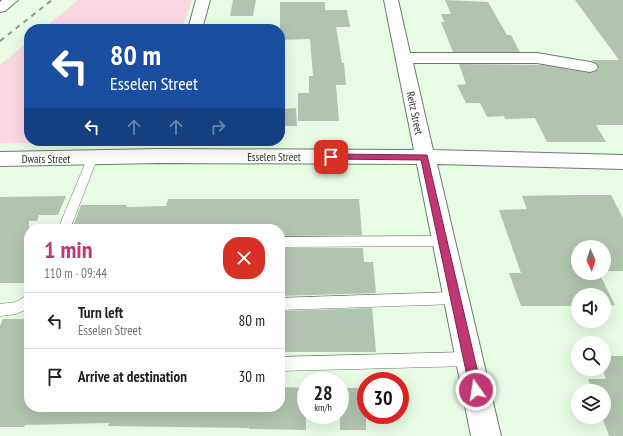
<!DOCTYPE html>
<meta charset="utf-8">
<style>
body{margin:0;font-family:"PT Sans Narrow",sans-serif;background:#f2f2f2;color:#202124;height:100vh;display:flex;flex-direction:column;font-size:15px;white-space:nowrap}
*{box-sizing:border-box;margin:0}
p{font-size:13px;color:#757577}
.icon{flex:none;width:22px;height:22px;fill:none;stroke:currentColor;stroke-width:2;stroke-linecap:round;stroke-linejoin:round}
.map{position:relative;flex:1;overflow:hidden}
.details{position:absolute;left:24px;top:224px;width:261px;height:188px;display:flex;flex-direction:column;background:#fff;border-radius:16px;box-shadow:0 4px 16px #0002}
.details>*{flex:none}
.guide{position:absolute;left:24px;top:24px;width:261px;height:122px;border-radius:16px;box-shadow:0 4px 16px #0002;background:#1a4fa0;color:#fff;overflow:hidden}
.needle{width:26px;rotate:176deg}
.fabs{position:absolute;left:571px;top:240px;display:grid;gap:8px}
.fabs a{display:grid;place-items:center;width:40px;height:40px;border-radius:50%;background:#fff;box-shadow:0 4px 16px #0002;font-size:20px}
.speed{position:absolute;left:297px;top:372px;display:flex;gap:8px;font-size:20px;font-weight:700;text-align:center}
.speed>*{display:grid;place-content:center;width:52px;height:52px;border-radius:50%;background:#fff;box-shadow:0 4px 16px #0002;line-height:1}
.speed small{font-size:10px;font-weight:400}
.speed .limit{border:6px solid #d22;background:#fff;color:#111}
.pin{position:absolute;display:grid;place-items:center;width:34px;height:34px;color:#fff;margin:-17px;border-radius:8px;box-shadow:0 2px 6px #0006}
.me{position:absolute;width:44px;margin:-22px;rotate:347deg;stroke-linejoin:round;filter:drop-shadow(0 0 3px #0008)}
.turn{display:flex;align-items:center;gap:14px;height:84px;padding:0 20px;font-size:18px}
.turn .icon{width:52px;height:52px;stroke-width:2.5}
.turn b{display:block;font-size:28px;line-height:34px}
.lanes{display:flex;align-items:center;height:38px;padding:0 20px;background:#0003;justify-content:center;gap:20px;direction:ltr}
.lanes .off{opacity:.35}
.round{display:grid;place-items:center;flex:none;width:42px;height:42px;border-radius:16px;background:#f2f2f2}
.head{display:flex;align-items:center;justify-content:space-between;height:68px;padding:0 20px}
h1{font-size:24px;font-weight:800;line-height:30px;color:#c03773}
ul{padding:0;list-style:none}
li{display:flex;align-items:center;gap:12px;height:56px;padding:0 20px;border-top:1px solid #e0e0e0}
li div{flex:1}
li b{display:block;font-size:15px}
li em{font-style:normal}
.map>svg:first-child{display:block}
.green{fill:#fbd7e2}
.building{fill:#b2c4b0}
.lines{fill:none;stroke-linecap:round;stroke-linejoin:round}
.service-casing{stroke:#6b7d6a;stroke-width:1}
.minor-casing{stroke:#6b7d6a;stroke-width:2}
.service{fill:#fff;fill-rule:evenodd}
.minor{fill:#fff;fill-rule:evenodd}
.rail{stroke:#8e9c8d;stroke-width:2;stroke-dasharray:5 5;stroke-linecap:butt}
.route{fill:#c03773;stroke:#7d244b}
.labels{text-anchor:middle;stroke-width:3;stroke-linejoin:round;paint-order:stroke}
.street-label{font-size:11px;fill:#283028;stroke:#fff}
</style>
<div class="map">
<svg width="623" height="436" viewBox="0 0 623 436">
<rect width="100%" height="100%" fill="#e7fbe5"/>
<g class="green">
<polygon points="78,0 192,0 182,29 43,29"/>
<polygon points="29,41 29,141 144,141 143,144 0,143 0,65"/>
</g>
<g class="building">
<polygon points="233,0 256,0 253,16 230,16"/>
<polygon points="445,0 488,2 507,35 511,35 520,52 453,52 441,22 444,22 441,14 451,14"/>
<polygon points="575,0 623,0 623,125 596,125 606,142 547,142 535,118 505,119 504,116 487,117 480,103 466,103 457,85 466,84 459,64 543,65 590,73 596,71 599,68 597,63 590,60 619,60"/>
<polygon points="280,2 325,2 325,10 347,10 350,27 336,27 342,63 344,63 346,85 336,85 339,121 298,121 298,93 309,93 309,76 313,76 310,39 280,40"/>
<polygon points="296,108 297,126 280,126 280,109"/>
<polygon points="570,195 611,195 623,218 623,271 604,271 604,247 578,247 578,273 599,273 615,305 604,305 604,295 578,295 578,306 521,306 509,273 521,273 499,210 527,209 522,196"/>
<polygon points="66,196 58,215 39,215 37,221 29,221 29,276 26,283 0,283 0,197"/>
<polygon points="168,199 359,199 362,235 280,236 280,229 72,229 81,205 127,205 126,207 166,206"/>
<polygon points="280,248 363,248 364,262 373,262 376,293 282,296 282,292 280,292"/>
<polygon points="372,308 376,352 280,352 281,311"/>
<polygon points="3,319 29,319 29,407 280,407 280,387 306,388 306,430 249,429 249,428 108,426 109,423 25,425 24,427 0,427 0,326"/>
<polygon points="604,356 623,356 623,436 609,436 602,417 604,417 604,391 593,391 588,379 606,379 604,374"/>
<rect x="340" y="388" width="26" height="42"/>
</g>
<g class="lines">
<g class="service-casing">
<g id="service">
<polygon points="92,156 97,159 70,229 58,229 87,159"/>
<polygon points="443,236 447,238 449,241 447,244 443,246 280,247 280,237"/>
<polygon points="456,292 460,294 462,298 460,302 456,304 280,310 280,298"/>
<polygon points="29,294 29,308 27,309 16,314 0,316 0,304 16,302"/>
<polygon points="469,352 474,354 476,359 474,364 469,366 280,371 280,357"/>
</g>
</g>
<g class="minor-casing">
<g id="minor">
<polygon points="2,0 18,0 5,11 0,12 0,2"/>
<polygon points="196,0 210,0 202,29 188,29"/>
<polygon points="384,0 398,0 410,53 537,53 590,62 596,64 598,67 596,70 590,72 537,63 413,63 433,150 623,155 623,169 437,164 501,436 471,436 417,164 159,163 0,166 0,152 159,149 414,150"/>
</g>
</g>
<use href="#service" class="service"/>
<use href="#minor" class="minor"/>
<polyline class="rail" points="0,41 52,0"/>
</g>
<polygon class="route" points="331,154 427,155 482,390 480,394 476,396 472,394 470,390 421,160 331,159 327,157"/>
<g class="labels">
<g class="street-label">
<text transform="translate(415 113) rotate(78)" y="4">Reitz Street</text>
<text x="274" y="161">Esselen Street</text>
<text x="46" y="163">Dwars Street</text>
</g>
</g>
</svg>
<div class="fabs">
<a><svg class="needle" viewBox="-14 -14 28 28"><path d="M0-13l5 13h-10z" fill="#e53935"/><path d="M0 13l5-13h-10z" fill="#757577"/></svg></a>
<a><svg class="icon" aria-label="sound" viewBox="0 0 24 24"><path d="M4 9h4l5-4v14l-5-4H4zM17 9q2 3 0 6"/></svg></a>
<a><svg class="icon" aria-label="search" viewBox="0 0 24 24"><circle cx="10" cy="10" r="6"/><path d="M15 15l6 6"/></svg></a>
<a><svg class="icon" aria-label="layers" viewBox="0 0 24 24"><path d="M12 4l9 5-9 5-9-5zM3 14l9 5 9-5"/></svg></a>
</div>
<div class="speed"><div>28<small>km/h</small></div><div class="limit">30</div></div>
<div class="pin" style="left:331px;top:157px;background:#d93025"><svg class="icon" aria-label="arrive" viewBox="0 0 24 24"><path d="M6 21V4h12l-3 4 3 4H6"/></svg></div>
<svg class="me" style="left:476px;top:390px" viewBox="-20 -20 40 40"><circle r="17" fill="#c03773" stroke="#fff" stroke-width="3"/><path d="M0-11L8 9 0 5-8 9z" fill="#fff"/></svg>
<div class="guide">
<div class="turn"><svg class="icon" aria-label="left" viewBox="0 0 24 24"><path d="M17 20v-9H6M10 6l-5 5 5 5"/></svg><div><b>80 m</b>Esselen Street</div></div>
<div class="lanes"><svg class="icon" aria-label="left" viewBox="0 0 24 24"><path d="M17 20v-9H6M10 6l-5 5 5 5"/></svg><svg class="icon off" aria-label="ahead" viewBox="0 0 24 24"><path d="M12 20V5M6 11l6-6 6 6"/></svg><svg class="icon off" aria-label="ahead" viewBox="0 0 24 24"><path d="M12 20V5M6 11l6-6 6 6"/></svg><svg class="icon off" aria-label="right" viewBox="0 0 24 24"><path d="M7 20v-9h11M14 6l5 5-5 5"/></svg></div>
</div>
<section class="details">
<div class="head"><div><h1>1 min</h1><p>110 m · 09:44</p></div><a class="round" style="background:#d93025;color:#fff"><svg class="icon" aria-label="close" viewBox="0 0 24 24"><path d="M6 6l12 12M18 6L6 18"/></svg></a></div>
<ul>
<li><svg class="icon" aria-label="left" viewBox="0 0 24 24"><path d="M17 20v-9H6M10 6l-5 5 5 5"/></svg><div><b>Turn left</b><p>Esselen Street</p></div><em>80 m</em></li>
<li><svg class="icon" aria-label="arrive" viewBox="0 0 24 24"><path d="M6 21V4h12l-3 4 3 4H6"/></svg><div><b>Arrive at destination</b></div><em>30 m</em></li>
</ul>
</section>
</div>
